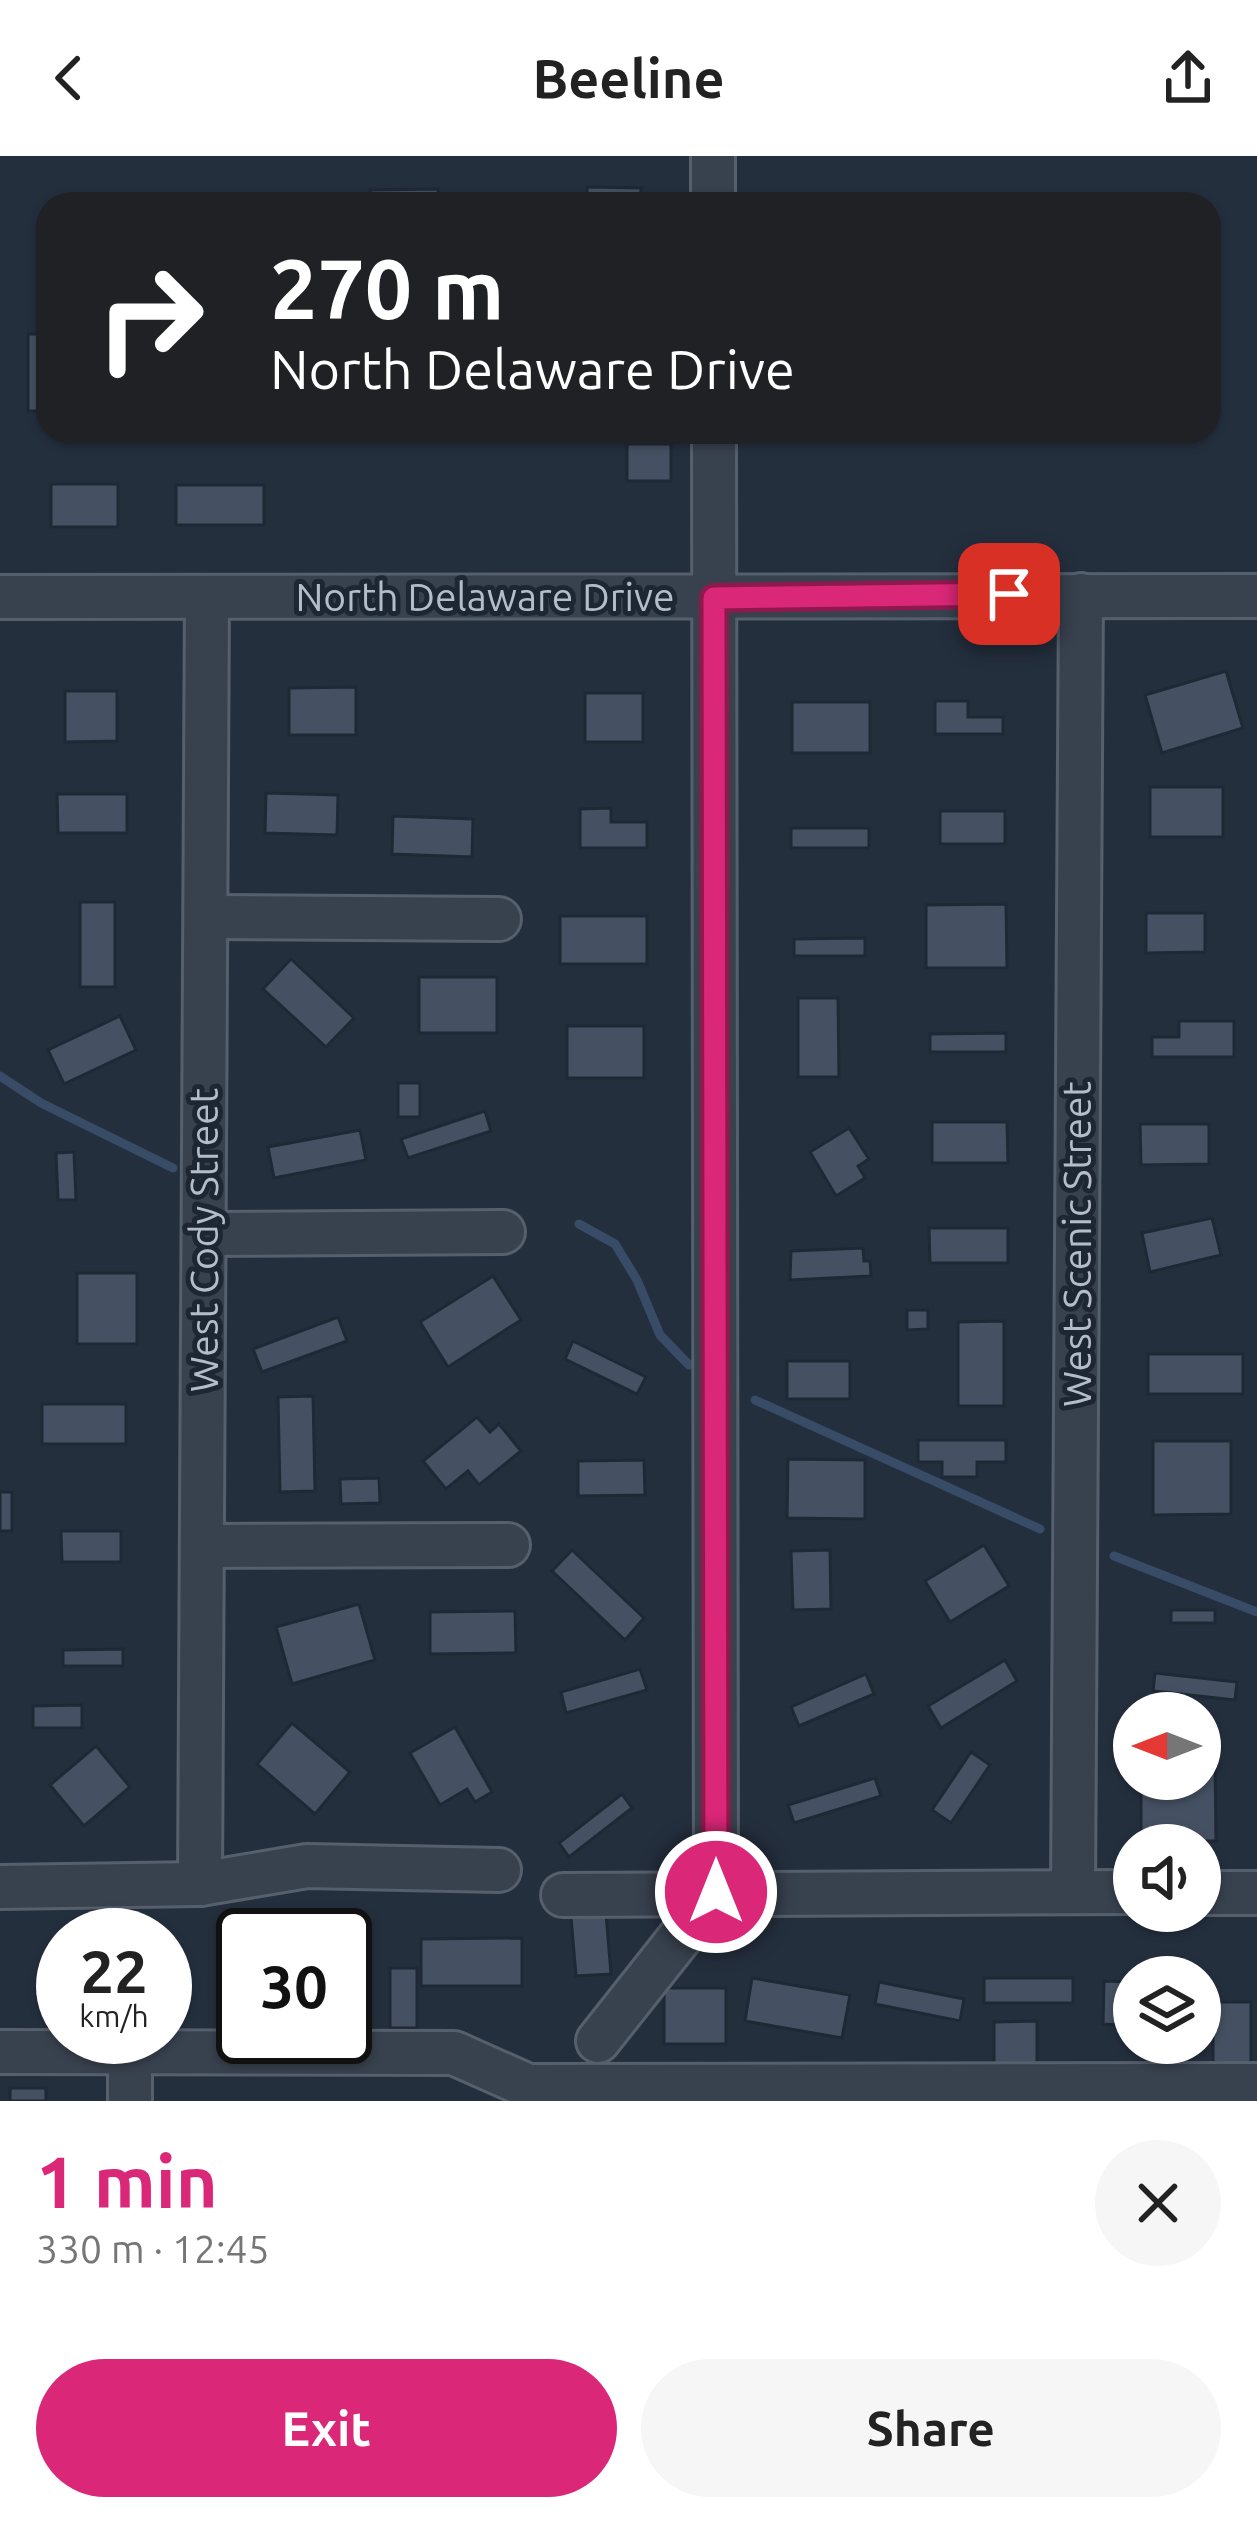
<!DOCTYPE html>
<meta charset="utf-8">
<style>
body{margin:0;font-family:Ubuntu,sans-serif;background:#f6f6f6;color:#222;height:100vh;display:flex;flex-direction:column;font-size:45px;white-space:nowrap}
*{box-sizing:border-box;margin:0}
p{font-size:39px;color:#767676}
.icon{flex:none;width:66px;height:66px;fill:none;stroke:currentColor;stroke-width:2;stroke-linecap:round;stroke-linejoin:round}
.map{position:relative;height:1945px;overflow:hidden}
.details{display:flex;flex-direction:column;background:#fff;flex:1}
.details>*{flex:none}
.guide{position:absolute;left:36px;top:36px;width:1185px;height:252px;border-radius:36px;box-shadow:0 3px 9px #0004;background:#202124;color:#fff;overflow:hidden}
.needle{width:78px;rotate:270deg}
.controls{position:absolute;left:1113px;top:1536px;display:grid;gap:24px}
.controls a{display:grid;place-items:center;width:108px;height:108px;border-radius:50%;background:#fff;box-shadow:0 3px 9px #0004;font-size:60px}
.speed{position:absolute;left:36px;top:1752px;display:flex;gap:24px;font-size:60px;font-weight:700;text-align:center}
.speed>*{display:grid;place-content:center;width:156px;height:156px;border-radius:50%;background:#fff;box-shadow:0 3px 9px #0004;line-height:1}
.speed small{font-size:30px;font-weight:400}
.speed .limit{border:6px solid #111;border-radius:18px;background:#fff;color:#111}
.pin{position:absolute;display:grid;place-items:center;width:102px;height:102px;color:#fff;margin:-51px;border-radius:24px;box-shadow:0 6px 18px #0006}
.me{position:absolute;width:132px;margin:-66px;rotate:0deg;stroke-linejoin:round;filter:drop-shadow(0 0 9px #0008)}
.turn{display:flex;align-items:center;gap:42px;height:252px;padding:0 36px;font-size:54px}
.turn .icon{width:156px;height:156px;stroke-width:2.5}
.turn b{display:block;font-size:84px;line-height:102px}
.round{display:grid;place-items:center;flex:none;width:126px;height:126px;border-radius:63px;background:#f6f6f6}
.head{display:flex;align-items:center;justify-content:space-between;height:204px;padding:0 36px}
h1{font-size:72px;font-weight:700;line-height:90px;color:#db2777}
.button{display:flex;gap:24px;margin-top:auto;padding:24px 36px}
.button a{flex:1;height:138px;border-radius:72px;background:#db2777;color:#fff;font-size:48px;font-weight:700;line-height:138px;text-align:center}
.button a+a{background:#f6f6f6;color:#222}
header{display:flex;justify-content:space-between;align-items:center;height:156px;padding:0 36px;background:#fff;font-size:54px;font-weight:700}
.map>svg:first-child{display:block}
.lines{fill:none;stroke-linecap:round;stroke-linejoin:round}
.stream{stroke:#394c67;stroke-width:9}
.building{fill:#455162;stroke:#1f2835;stroke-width:3}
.minor-casing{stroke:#565f6c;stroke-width:48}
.minor{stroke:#38414e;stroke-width:42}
.route-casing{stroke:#8e194d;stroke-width:30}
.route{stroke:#db2777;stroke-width:21}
.labels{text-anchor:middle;stroke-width:10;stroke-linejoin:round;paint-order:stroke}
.street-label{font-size:39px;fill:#b4bcc9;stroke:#1d2633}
</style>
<header><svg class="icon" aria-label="back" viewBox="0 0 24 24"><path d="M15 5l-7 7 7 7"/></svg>Beeline<svg class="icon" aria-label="share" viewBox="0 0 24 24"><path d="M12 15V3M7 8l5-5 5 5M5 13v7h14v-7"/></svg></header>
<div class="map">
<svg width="1257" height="1945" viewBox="0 0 1257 1945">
<rect width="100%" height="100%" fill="#242f3e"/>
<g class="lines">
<g class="stream">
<polyline points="0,920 41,947 173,1012"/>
<polyline points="579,1068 615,1088 637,1124 660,1179 689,1209"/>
<polyline points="755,1244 1040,1373"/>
<polyline points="1114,1400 1257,1456"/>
</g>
</g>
<g class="building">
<polygon points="587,31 641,32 640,48 570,48 587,46"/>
<polygon points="438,33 439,48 371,48 370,34"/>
<rect x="28" y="178" width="20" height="77"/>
<rect x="627" y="288" width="44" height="37"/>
<rect x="51" y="328" width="67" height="43"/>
<rect x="176" y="329" width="88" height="40"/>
<polygon points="1226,515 1243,572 1162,597 1145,539"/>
<polygon points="356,531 356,579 289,579 289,532"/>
<polygon points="65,535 117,535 117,585 65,586"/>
<rect x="585" y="537" width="58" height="49"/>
<polygon points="935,545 968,545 968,561 1003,561 1003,578 935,578"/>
<rect x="792" y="546" width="78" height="51"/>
<rect x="1150" y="631" width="73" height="50"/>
<polygon points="266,637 338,639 337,679 265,677"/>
<polygon points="57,638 127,638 127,677 58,677"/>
<polygon points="611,652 611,666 647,666 647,692 580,692 580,653"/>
<rect x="940" y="655" width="65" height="33"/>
<polygon points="393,660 473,663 472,701 392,698"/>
<rect x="791" y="672" width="78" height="20"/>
<rect x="80" y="746" width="35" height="85"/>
<polygon points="1006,748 1007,812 926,812 926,749"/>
<polygon points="1146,757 1205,757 1205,796 1146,797"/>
<rect x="560" y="760" width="87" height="48"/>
<polygon points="865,782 865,800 794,800 794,783"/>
<polygon points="291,803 354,862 326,891 263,833"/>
<rect x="419" y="821" width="78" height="56"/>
<polygon points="798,842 838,842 839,921 798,921"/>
<polygon points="120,860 136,894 64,928 48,894"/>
<polygon points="1179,865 1234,865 1234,901 1152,901 1152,881 1179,881"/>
<rect x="567" y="870" width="77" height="52"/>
<polygon points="1006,877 1006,896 930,896 930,878"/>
<rect x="398" y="927" width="22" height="34"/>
<polygon points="485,955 491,975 408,1002 401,983"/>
<polygon points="932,966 1007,966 1008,1007 932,1007"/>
<polygon points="1140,968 1209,968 1209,1008 1141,1009"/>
<polygon points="849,972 869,1003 858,1010 865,1022 836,1040 810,996"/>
<polygon points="360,974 366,1004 274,1022 268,991"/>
<polygon points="74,996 76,1044 58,1044 56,997"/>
<polygon points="1212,1062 1221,1099 1150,1116 1142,1077"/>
<polygon points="929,1072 1008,1072 1008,1107 930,1107"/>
<polygon points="863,1092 864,1105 870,1105 871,1120 790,1124 791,1095"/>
<rect x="77" y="1117" width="60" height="71"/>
<polygon points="493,1120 521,1164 448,1211 420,1166"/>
<polygon points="907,1154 928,1154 928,1173 907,1174"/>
<polygon points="338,1161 347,1185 262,1216 253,1193"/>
<polygon points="1004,1165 1004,1250 958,1250 958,1166"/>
<polygon points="573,1185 646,1221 637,1238 565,1203"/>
<rect x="1148" y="1198" width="95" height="40"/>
<rect x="787" y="1205" width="63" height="38"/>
<polygon points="313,1240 315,1335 280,1336 278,1241"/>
<rect x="42" y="1248" width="84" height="40"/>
<polygon points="477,1261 490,1276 499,1268 521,1295 479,1329 468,1315 446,1333 423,1305"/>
<polygon points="918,1284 1006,1284 1006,1306 977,1306 977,1321 942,1321 942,1306 918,1306"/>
<polygon points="1153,1285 1231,1285 1231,1358 1153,1359"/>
<polygon points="788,1303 865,1304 865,1363 787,1362"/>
<polygon points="644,1304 645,1339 578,1340 578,1305"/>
<polygon points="379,1322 380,1347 341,1348 340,1323"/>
<rect x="0" y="1336" width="12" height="39"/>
<polygon points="61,1375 121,1375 121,1406 62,1406"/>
<polygon points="984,1389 1009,1430 950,1466 925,1425"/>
<polygon points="572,1394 644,1462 625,1484 552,1415"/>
<polygon points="830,1394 831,1453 793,1454 791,1395"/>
<polygon points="359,1448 375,1504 292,1528 276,1471"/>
<rect x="1171" y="1454" width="44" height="13"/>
<polygon points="515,1455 516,1497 430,1498 430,1456"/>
<polygon points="123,1493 123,1510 63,1510 63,1494"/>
<polygon points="1005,1504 1017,1525 941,1572 928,1550"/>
<polygon points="640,1513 647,1534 566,1557 561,1536"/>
<polygon points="1155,1517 1237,1526 1235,1544 1153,1535"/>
<polygon points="866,1518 874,1538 799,1570 791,1551"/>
<polygon points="82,1549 82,1572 33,1572 33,1550"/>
<polygon points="292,1567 350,1616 315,1658 257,1608"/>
<polygon points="455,1571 492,1636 475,1646 467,1633 440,1649 410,1597"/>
<polygon points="96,1590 130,1631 84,1670 50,1629"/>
<polygon points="971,1596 990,1609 951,1667 932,1654"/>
<polygon points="1200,1599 1215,1599 1216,1685 1141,1685 1141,1623 1200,1623"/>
<polygon points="875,1622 881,1640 794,1667 788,1649"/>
<polygon points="622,1638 632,1652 569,1701 559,1687"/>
<polygon points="605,1746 611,1818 576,1820 570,1749"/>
<polygon points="522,1782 522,1830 421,1830 421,1783"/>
<rect x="390" y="1812" width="27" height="60"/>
<polygon points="752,1822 850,1839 842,1882 745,1865"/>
<rect x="984" y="1822" width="89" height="25"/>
<polygon points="1104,1825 1134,1826 1134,1870 1103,1868"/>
<polygon points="879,1826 964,1843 960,1865 875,1848"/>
<rect x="664" y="1832" width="62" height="56"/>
<rect x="1213" y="1846" width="38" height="61"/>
<polygon points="1037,1865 1037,1910 994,1910 994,1866"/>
<rect x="10" y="1932" width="36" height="13"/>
</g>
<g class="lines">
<g class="minor-casing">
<g id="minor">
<polyline points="713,0 713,48"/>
<polyline points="714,276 716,1736"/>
<polyline points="0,441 1257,440"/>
<polyline points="206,761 499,763"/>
<polyline points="204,1078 503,1076"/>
<polyline points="203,1390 508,1389"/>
<polyline points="200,1728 207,441"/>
<polyline points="0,1731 200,1728 307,1710 499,1714"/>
<polyline points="1073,1736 1081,439"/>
<polyline points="1200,1737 1257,1737"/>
<polyline points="563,1739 1134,1736"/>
<polyline points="598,1885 716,1736"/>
<polyline points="0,1896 454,1897 528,1930 1257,1929"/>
<polyline points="130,1896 130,1945"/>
</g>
</g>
<use href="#minor" class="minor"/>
</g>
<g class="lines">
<g class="route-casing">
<polyline id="route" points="716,1736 714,442 1009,438"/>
</g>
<use href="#route" class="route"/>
</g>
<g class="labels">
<g class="street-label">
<text x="485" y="455">North Delaware Drive</text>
<text transform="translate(204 1084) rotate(-90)" y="14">West Cody Street</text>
<text transform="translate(1077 1088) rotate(-90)" y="14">West Scenic Street</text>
</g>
</g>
</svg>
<div class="controls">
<a><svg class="needle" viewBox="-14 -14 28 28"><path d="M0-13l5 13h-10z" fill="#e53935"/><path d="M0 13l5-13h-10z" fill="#767676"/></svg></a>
<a><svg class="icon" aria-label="sound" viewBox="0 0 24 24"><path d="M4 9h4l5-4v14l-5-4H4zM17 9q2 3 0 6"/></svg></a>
<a><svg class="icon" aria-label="layers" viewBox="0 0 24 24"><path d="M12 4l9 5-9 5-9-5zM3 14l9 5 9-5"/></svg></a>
</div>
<div class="speed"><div>22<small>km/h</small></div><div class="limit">30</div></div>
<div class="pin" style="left:1009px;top:438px;background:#d93025"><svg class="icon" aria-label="arrive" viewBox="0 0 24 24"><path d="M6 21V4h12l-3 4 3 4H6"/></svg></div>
<svg class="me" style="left:716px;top:1736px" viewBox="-20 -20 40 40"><circle r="17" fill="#db2777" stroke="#fff" stroke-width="3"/><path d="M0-11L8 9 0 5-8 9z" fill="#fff"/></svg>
<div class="guide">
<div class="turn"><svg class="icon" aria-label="right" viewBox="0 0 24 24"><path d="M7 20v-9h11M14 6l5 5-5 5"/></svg><div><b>270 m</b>North Delaware Drive</div></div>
</div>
</div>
<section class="details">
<div class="head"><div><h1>1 min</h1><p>330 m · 12:45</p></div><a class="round"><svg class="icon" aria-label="close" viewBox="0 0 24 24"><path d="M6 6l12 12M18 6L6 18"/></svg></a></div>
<div class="button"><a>Exit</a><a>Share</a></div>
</section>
